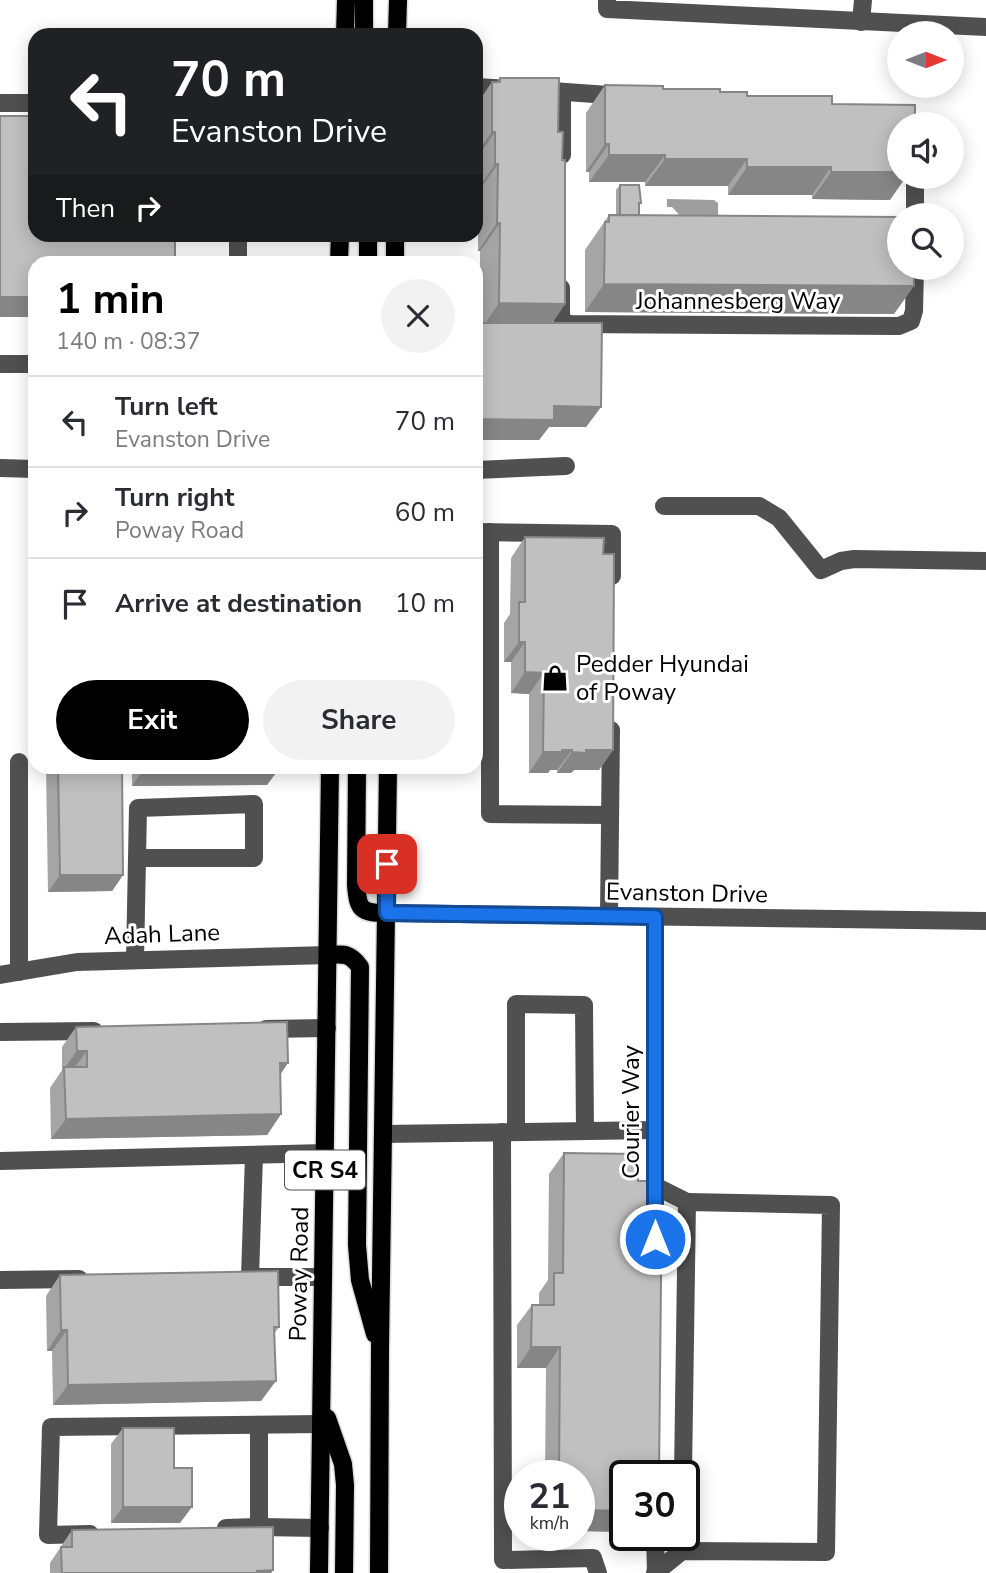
<!DOCTYPE html>
<meta charset="utf-8">
<style>
body{margin:0;font-family:"Nunito Sans",sans-serif;background:#f2f2f3;color:#2b2b33;height:100vh;display:flex;flex-direction:column;font-size:26px;white-space:nowrap}
*{box-sizing:border-box;margin:0}
p{font-size:23px;color:#7c7c81}
.icon{flex:none;width:38px;height:38px;fill:none;stroke:currentColor;stroke-width:2;stroke-linecap:round;stroke-linejoin:round}
.map{position:relative;flex:1;overflow:hidden}
.sheet{position:absolute;left:28px;top:256px;width:455px;height:518px;display:flex;flex-direction:column;background:#fff;border-radius:21px;box-shadow:0 4px 18px #0003}
.sheet>*{flex:none}
.hud{position:absolute;left:28px;top:28px;width:455px;height:214px;border-radius:21px;box-shadow:0 4px 18px #0003;background:#202124;color:#fff;overflow:hidden}
.needle{width:46px;rotate:90deg}
.controls{position:absolute;left:887px;top:21px;display:grid;gap:14px}
.controls a{display:grid;place-items:center;width:77px;height:77px;border-radius:50%;background:#fff;box-shadow:0 4px 18px #0003;font-size:35px}
.speed{position:absolute;left:504px;top:1460px;display:flex;gap:14px;font-size:35px;font-weight:700;text-align:center}
.speed>*{display:grid;place-content:center;width:91px;height:91px;border-radius:50%;background:#fff;box-shadow:0 4px 18px #0003;line-height:1}
.speed small{font-size:18px;font-weight:400}
.speed .limit{border:4px solid #111;border-radius:10px;background:#fff;color:#111}
.pin{position:absolute;display:grid;place-items:center;width:60px;height:60px;color:#fff;margin:-30px;border-radius:14px;box-shadow:0 4px 10px #0006}
.me{position:absolute;width:77px;margin:-38px;rotate:0deg;stroke-linejoin:round;filter:drop-shadow(0 0 5px #0008)}
.turn{display:flex;align-items:center;gap:24px;height:147px;padding:0 28px;font-size:32px}
.turn .icon{width:91px;height:91px;stroke-width:2.5}
.turn b{display:block;font-size:49px;line-height:60px}
.then{display:flex;align-items:center;height:66px;padding:0 28px;background:#0003;gap:14px;font-size:26px}
.round{display:grid;place-items:center;flex:none;width:74px;height:74px;border-radius:37px;background:#f2f2f3}
.headline{display:flex;align-items:center;justify-content:space-between;height:119px;padding:0 28px}
h1{font-size:42px;font-weight:700;line-height:52px;color:#000}
.action{display:flex;gap:14px;margin-top:auto;padding:14px 28px}
.action a{flex:1;height:80px;border-radius:42px;background:#000;color:#fff;font-size:28px;font-weight:700;line-height:80px;text-align:center}
.action a+a{background:#f2f2f3;color:#2b2b33}
ul{padding:0;list-style:none}
li{display:flex;align-items:center;gap:21px;height:91px;padding:0 28px;border-top:2px solid #e1e1e2}
li div{flex:1}
li b{display:block;font-size:26px}
li em{font-style:normal}
.map>svg:first-child{display:block}
.water{fill:#9e9e9e}
.lines{fill:none;stroke-linecap:round;stroke-linejoin:round}
.major-casing{stroke:#dbdbdb;stroke-width:21}
.minor{stroke:#505050;stroke-width:18}
.major{stroke:#000;stroke-width:18}
.wall{fill:#a5a5a5}
.shaded-wall{fill:#868686}
.building{fill:#c0c0c0;stroke:#868686;stroke-width:2}
.route-casing{stroke:#114b97;stroke-width:18}
.route{stroke:#1a73e8;stroke-width:12}
.labels{text-anchor:middle;stroke-width:6;stroke-linejoin:round;paint-order:stroke}
.shield{fill:#fff;stroke:#4c4c4c;stroke-width:2}
.shield-label{font-size:23px;font-weight:bold;fill:#000}
.street-label{font-size:24px;fill:#000;stroke:#fff}
.poi-label{font-size:24px;fill:#000;stroke:#fff;text-anchor:start}
</style>
<div class="map">
<svg width="986" height="1573" viewBox="0 0 986 1573">
<rect width="100%" height="100%" fill="#fff"/>
<polygon class="water" points="667,199 714,200 718,203 718,221 684,220 672,207 667,207"/>
<g class="lines">
<g class="major-casing">
<g id="major">
<polyline points="364,0 364,35"/>
<polyline points="345,35 346,0"/>
<polyline points="397,35 398,0"/>
<polyline points="339,262 340,234"/>
<polyline points="368,262 368,234"/>
<polyline points="395,262 395,234"/>
<path d="M 357,766 L 356,885 C 358,910 361,913 387,913"/>
<path d="M 328,955 C 344,954 350,953 360,967 L 357,1245 L 360,1280 L 375,1334"/>
<polyline points="327,1418 343,1464 345,1485 344,1573"/>
<polyline points="319,1573 330,766"/>
<polyline points="379,1573 380,1350 388,766"/>
</g>
</g>
<g class="minor">
<polyline points="607,0 607,9 986,27"/>
<polyline points="861,22 863,0"/>
<polyline points="476,87 510,89"/>
<polyline points="552,91 622,96"/>
<polyline points="0,103 35,103"/>
<polyline points="562,155 562,92"/>
<polyline points="915,215 915,177"/>
<polyline points="238,262 238,234"/>
<polyline points="561,288 561,316 564,322 570,324 899,326 911,321 914,311 915,268"/>
<polyline points="0,364 35,364"/>
<polyline points="0,468 35,469"/>
<polyline points="476,470 566,466"/>
<polyline points="664,506 759,506 779,518 821,570 841,561 854,559 986,561"/>
<polyline points="476,532 612,534 612,576"/>
<polyline points="490,532 490,814 610,815"/>
<polyline points="19,762 19,972"/>
<polyline points="387,913 986,921"/>
<polyline points="609,916 611,730"/>
<polyline points="655,917 655,1204"/>
<polyline points="135,959 138,808 254,804 254,858 137,858"/>
<polyline points="0,975 77,962 328,955"/>
<polyline points="266,1029 327,1028"/>
<polyline points="0,1032 94,1031"/>
<polyline points="502,1132 503,1560 593,1558 598,1573"/>
<polyline points="516,1132 516,1004 584,1005 585,1131"/>
<polyline points="383,1134 655,1130"/>
<polyline points="254,1155 250,1277 323,1277"/>
<polyline points="0,1161 325,1153"/>
<polyline points="655,1186 687,1202"/>
<polyline points="0,1280 79,1279"/>
<polyline points="259,1527 320,1528"/>
<polyline points="226,1528 259,1527 259,1425"/>
<polyline points="90,1534 48,1535 51,1427 321,1424"/>
<polyline points="655,1535 656,1573"/>
<polyline points="655,1573 682,1551 826,1552 831,1205 687,1202 683,1475"/>
</g>
<use href="#major" class="major"/>
</g>
<g class="wall">
<polygon points="500,78 558,132 562,160 565,304 552,323 601,407 586,427 549,427 539,440 480,323 480,251 478,251 478,192 476,192 476,105 492,82 497,82"/>
<polygon points="605,85 720,92 832,104 890,200 812,199 812,195 728,195 728,186 645,186 645,182 589,182 589,172 586,172 586,113"/>
<polygon points="620,185 639,205 639,215 894,314 585,312 585,250 609,215 616,215 616,190"/>
<polygon points="525,537 603,554 613,750 599,770 574,770 571,773 557,773 557,770 550,770 548,773 529,773 529,694 511,693 511,662 504,662 504,623 510,614 511,558"/>
<polygon points="46,766 122,766 123,875 112,891 48,892"/>
<polygon points="132,766 279,766 267,785 132,786"/>
<polygon points="76,1027 280,1074 281,1114 267,1135 51,1139 50,1088 62,1070 62,1047"/>
<polygon points="564,1153 625,1475 625,1532 579,1531 579,1475 545,1475 546,1368 517,1368 517,1325 532,1305 539,1305 539,1293 548,1280 549,1174"/>
<polygon points="60,1275 279,1327 274,1334 261,1401 53,1405 52,1351 47,1351 46,1296"/>
<polygon points="123,1428 174,1468 180,1523 111,1523 111,1444"/>
<polygon points="72,1530 273,1570 271,1573 50,1573 50,1563"/>
</g>
<g class="shaded-wall">
<polygon points="492,132 495,132 476,159 476,154"/>
<polygon points="605,144 609,144 589,172 586,172"/>
<polygon points="609,155 665,155 645,182 589,182"/>
<polygon points="665,159 747,159 728,186 645,186"/>
<polygon points="495,164 498,164 478,192 476,192"/>
<polygon points="747,167 831,167 812,195 728,195"/>
<polygon points="831,172 900,172 900,177 906,177 890,200 812,199"/>
<polygon points="497,223 500,223 480,251 478,251"/>
<polygon points="167,234 180,234 173,245"/>
<polygon points="604,284 914,286 894,314 585,312"/>
<rect x="0" y="297" width="35" height="20"/>
<polygon points="499,303 565,304 546,332 480,331"/>
<polygon points="554,406 601,407 586,427 549,427 539,440 476,440 476,419"/>
<polygon points="519,642 525,642 511,662 504,662"/>
<polygon points="525,672 544,673 529,694 511,693"/>
<polygon points="562,750 572,750 557,770 550,770 548,773 529,773 543,752"/>
<polygon points="586,750 613,750 599,770 574,770 571,773 557,773 572,752"/>
<polygon points="279,769 267,785 132,786 143,770"/>
<polygon points="60,875 123,875 112,891 48,892"/>
<polygon points="77,1051 87,1051 72,1071 64,1069"/>
<polygon points="280,1063 288,1063 274,1084"/>
<polygon points="281,1114 267,1135 51,1139 66,1119"/>
<polygon points="61,1330 67,1330 52,1351 47,1351"/>
<polygon points="531,1347 560,1347 546,1368 517,1368"/>
<polygon points="276,1381 261,1401 53,1405 68,1385"/>
<polygon points="123,1507 192,1507 180,1523 111,1523"/>
<polygon points="579,1510 625,1511 625,1532 579,1531"/>
<polygon points="273,1570 271,1573 255,1573 257,1571"/>
</g>
<g class="building">
<polygon points="500,78 559,78 558,132 563,132 562,160 565,160 565,304 499,303 500,223 497,223 498,164 495,164 495,132 492,132 492,82 500,82"/>
<polygon points="605,85 663,86 663,89 720,89 720,92 747,92 747,96 832,96 832,104 915,105 915,124 900,124 900,172 831,172 831,167 747,167 747,159 665,159 665,155 609,155 609,144 605,144"/>
<polygon points="0,116 35,116 35,234 175,234 175,262 35,262 35,297 0,297"/>
<polygon points="620,185 639,185 641,203 639,203 639,215 620,215"/>
<polygon points="609,215 900,217 900,268 914,268 914,286 604,284 605,222 609,222"/>
<polygon points="476,323 602,323 601,407 554,406 554,420 476,419"/>
<polygon points="525,537 604,538 603,554 614,554 613,750 586,750 586,753 572,752 572,750 562,750 562,752 543,752 544,673 525,672 525,642 519,642 519,602 525,602"/>
<polygon points="58,766 122,766 123,875 60,875"/>
<polygon points="143,766 279,766 279,769 143,770"/>
<polygon points="287,1022 288,1063 280,1063 281,1114 66,1119 64,1067 87,1067 87,1051 77,1051 76,1027"/>
<polygon points="564,1153 638,1154 638,1181 662,1181 659,1475 625,1475 625,1511 579,1510 579,1475 559,1475 560,1347 531,1347 532,1305 554,1305 554,1273 563,1273"/>
<polygon points="278,1271 279,1327 274,1327 276,1381 68,1385 67,1330 61,1330 60,1275"/>
<polygon points="123,1428 174,1428 174,1468 192,1468 192,1507 123,1507"/>
<polygon points="273,1527 273,1570 257,1571 257,1573 62,1573 61,1547 72,1547 72,1530"/>
</g>
<g class="lines">
<g class="route-casing">
<polyline id="route" points="387,864 387,913 655,917 655,1239"/>
</g>
<use href="#route" class="route"/>
</g>
<defs>
<g id="shop-bare" transform="scale(2.1)"><path d="M-5-2.5h2.3a2.7 3.5 0 0 1 5.4 0H5L5.5 6h-11ZM-1.5-2.5h3a1.5 2.3 0 0 0-3 0Z" fill="#000" stroke="#fff" stroke-width="2.5" paint-order="stroke"/></g>
</defs>
<g fill-rule="evenodd">
<use href="#shop-bare" x="555" y="678"/>
</g>
<g class="labels">
<rect class="shield" x="285" y="1150.5" width="80" height="39" rx="5"/>
<g class="shield-label">
<text x="325" y="1178">CR S4</text>
</g>
<g class="street-label">
<text x="738" y="309">Johannesberg Way</text>
<text transform="translate(687 893) rotate(1)" y="8">Evanston Drive</text>
<text transform="translate(162 934) rotate(-2)" y="8">Adah Lane</text>
<text transform="translate(631 1112) rotate(-90)" y="8">Courier Way</text>
<text transform="translate(299 1274) rotate(-89)" y="8">Poway Road</text>
</g>
<g class="poi-label">
<text x="576" y="672">Pedder Hyundai<tspan x="576" dy="28">of Poway</tspan></text>
</g>
</g>
</svg>
<div class="controls">
<a><svg class="needle" viewBox="-14 -14 28 28"><path d="M0-13l5 13h-10z" fill="#e53935"/><path d="M0 13l5-13h-10z" fill="#7c7c81"/></svg></a>
<a><svg class="icon" aria-label="sound" viewBox="0 0 24 24"><path d="M4 9h4l5-4v14l-5-4H4zM17 9q2 3 0 6"/></svg></a>
<a><svg class="icon" aria-label="search" viewBox="0 0 24 24"><circle cx="10" cy="10" r="6"/><path d="M15 15l6 6"/></svg></a>
</div>
<div class="speed"><div>21<small>km/h</small></div><div class="limit">30</div></div>
<div class="pin" style="left:387px;top:864px;background:#d93025"><svg class="icon" aria-label="arrive" viewBox="0 0 24 24"><path d="M6 21V4h12l-3 4 3 4H6"/></svg></div>
<svg class="me" style="left:655px;top:1239px" viewBox="-20 -20 40 40"><circle r="17" fill="#1a73e8" stroke="#fff" stroke-width="3"/><path d="M0-11L8 9 0 5-8 9z" fill="#fff"/></svg>
<div class="hud">
<div class="turn"><svg class="icon" aria-label="left" viewBox="0 0 24 24"><path d="M17 20v-9H6M10 6l-5 5 5 5"/></svg><div><b>70 m</b>Evanston Drive</div></div>
<div class="then">Then<svg class="icon" aria-label="right" viewBox="0 0 24 24"><path d="M7 20v-9h11M14 6l5 5-5 5"/></svg></div>
</div>
<section class="sheet">
<div class="headline"><div><h1>1 min</h1><p>140 m · 08:37</p></div><a class="round"><svg class="icon" aria-label="close" viewBox="0 0 24 24"><path d="M6 6l12 12M18 6L6 18"/></svg></a></div>
<ul>
<li><svg class="icon" aria-label="left" viewBox="0 0 24 24"><path d="M17 20v-9H6M10 6l-5 5 5 5"/></svg><div><b>Turn left</b><p>Evanston Drive</p></div><em>70 m</em></li>
<li><svg class="icon" aria-label="right" viewBox="0 0 24 24"><path d="M7 20v-9h11M14 6l5 5-5 5"/></svg><div><b>Turn right</b><p>Poway Road</p></div><em>60 m</em></li>
<li><svg class="icon" aria-label="arrive" viewBox="0 0 24 24"><path d="M6 21V4h12l-3 4 3 4H6"/></svg><div><b>Arrive at destination</b></div><em>10 m</em></li>
</ul>
<div class="action"><a>Exit</a><a>Share</a></div>
</section>
</div>
